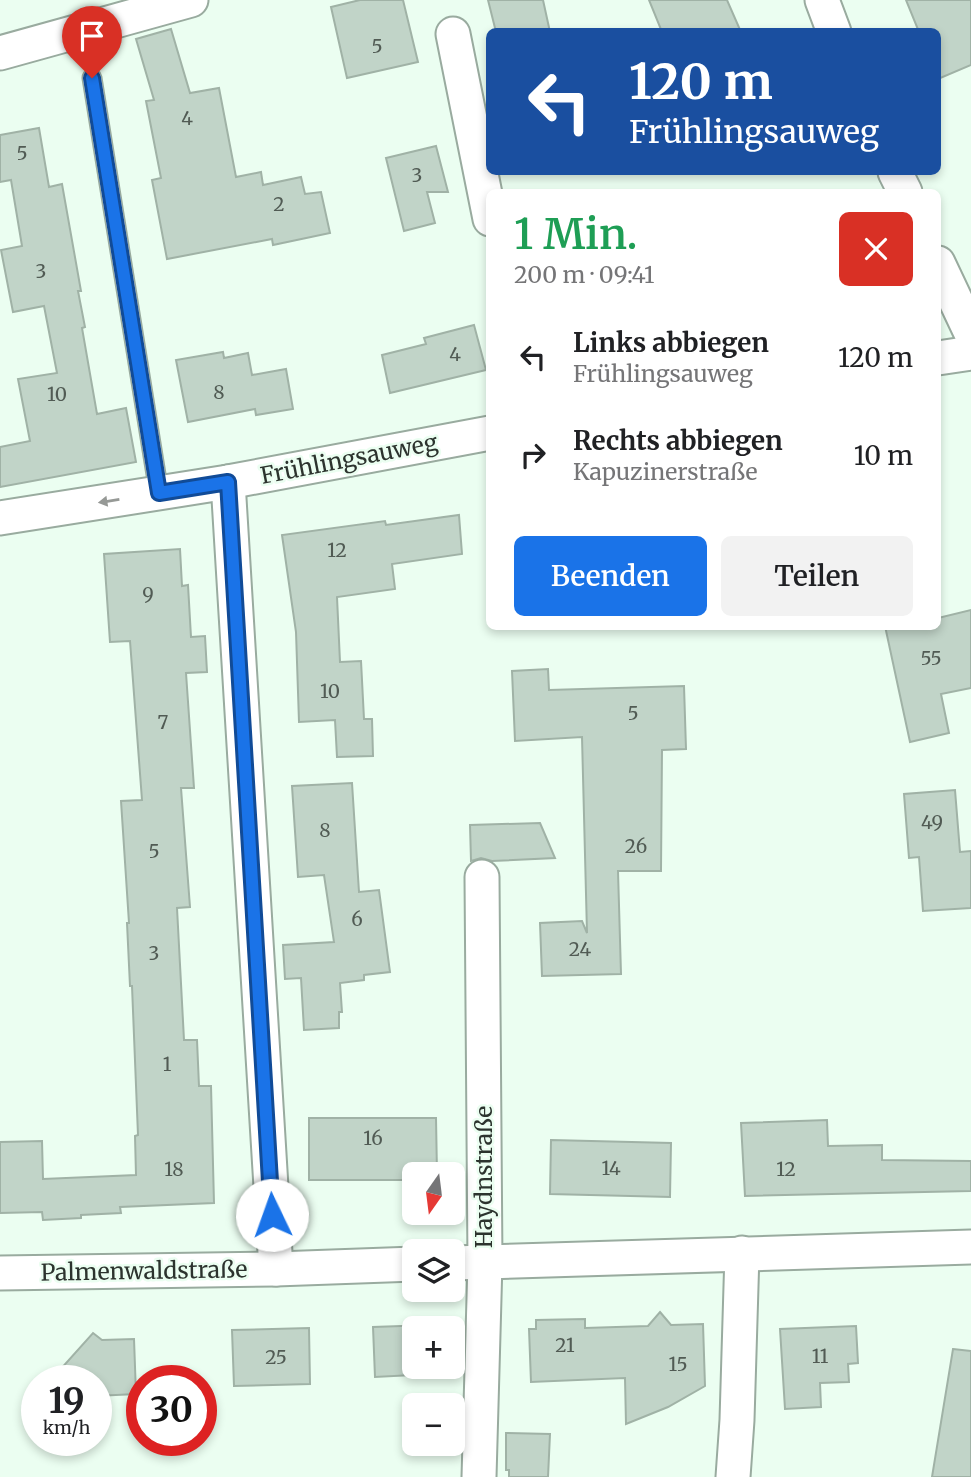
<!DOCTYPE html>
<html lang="de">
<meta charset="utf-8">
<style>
body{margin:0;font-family:Merriweather,serif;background:#f2f2f2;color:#202124;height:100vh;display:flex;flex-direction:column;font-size:26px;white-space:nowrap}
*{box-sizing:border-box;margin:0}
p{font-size:23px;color:#757577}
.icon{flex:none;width:38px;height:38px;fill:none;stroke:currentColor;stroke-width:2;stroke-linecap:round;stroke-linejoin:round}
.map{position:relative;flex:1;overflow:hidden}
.side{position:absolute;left:486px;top:189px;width:455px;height:441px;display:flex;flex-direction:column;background:#fff;border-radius:10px;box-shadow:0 4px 10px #0003}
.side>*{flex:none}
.banner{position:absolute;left:486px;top:28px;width:455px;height:147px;border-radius:10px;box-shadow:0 4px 10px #0003;background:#1a4fa0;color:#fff;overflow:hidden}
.needle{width:46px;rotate:194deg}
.controls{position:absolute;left:402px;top:1162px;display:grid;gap:14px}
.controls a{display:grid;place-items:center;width:63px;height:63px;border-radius:10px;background:#fff;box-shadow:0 4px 10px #0003;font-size:35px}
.speed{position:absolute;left:21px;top:1365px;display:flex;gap:14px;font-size:35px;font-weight:700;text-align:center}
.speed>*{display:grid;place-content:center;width:91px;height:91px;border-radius:50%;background:#fff;box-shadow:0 4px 10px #0003;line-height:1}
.speed small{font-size:18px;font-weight:400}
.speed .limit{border:10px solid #d22;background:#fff;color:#111}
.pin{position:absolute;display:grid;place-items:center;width:60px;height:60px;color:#fff;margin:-72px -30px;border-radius:50% 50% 50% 0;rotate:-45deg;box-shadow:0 0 7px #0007}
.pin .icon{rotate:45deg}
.me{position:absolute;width:77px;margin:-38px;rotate:357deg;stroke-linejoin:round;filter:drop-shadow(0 0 5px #0008)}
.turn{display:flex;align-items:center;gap:24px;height:147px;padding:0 28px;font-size:32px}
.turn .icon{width:91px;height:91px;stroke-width:2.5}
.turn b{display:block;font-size:49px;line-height:60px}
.round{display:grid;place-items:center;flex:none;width:74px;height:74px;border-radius:10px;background:#f2f2f2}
.overview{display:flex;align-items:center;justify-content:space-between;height:119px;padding:0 28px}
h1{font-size:42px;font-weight:600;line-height:52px;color:#1e9e55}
.cta{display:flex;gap:14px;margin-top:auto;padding:14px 28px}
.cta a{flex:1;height:80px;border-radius:10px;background:#1a73e8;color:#fff;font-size:28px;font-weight:600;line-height:80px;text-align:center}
.cta a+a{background:#f2f2f2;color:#202124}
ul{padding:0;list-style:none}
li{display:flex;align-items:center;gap:21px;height:98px;padding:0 28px}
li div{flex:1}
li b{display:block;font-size:26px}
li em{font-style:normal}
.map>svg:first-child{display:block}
.building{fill:#c1d4c8;stroke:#a0b2a6;stroke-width:2}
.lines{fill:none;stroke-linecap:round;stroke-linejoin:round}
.service-casing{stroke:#99ab9f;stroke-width:21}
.minor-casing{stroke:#99ab9f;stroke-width:37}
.service{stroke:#fff;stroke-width:18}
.minor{stroke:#fff;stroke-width:33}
.oneway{fill:#969996}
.route-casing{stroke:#114b97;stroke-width:18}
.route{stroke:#1a73e8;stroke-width:12}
.labels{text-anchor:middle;stroke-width:5;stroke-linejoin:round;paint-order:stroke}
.number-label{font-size:19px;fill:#515b54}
.street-label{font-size:23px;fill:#2c332e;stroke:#ebfef1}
</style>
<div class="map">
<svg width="971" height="1477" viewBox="0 0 971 1477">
<rect width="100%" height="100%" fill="#ebfef1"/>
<g class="building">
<polygon points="360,0 403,0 418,62 347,78 331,7"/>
<polygon points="488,0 543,0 550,32 496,32"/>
<polygon points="649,0 727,0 741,32 662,32"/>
<polygon points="906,0 971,0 971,65 938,79 938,32 919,32"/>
<polygon points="171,29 190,93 219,88 236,177 261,172 263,185 301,177 305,194 321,192 330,233 273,245 272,239 167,259 152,180 161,178 146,101 154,100 136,39"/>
<polygon points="39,128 49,187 62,184 81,291 78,291 85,327 82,328 97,414 126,408 136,462 0,487 0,447 30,441 18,379 57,373 44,306 13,312 1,250 22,246 11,180 0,182 0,135"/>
<polygon points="436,146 448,192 427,192 435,223 404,231 386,158"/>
<polygon points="474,325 486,370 390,393 382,355 426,344 424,338"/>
<polygon points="223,352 224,358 248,353 252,375 286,369 293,409 256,415 255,409 188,422 176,360"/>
<polygon points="459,515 462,554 392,564 395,589 337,597 340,662 361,661 364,719 372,719 373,756 337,757 335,720 299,722 296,632 282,535 385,521 386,525"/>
<polygon points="180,549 182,586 188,585 191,637 205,636 207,672 186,673 194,788 181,788 190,907 177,908 184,1040 197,1040 199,1086 211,1086 214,1203 120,1207 121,1213 81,1215 81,1218 43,1220 42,1212 0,1213 0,1142 42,1141 43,1179 136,1175 135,1136 138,1135 132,986 130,986 127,923 129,923 121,801 142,800 130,641 110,642 104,554"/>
<polygon points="971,610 971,688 941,694 949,733 910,742 885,626 938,626 938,618"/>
<polygon points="548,669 549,690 684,686 686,749 662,750 661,871 618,871 621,974 542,976 540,923 582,921 587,933 582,737 515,741 512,671"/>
<polygon points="352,783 359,892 379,890 390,972 364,975 364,980 340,983 342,1012 339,1012 339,1028 304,1030 301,978 285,979 283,945 334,942 324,875 298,877 292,786"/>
<polygon points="955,790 960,852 971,851 971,908 923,911 919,857 909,858 904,794"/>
<polygon points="540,823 555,858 492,861 481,858 471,861 470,825"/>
<polygon points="309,1118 436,1118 437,1174 415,1174 415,1180 309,1180"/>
<polygon points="827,1120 828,1146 882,1145 882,1160 971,1161 971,1191 745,1196 741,1123"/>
<polygon points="551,1140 671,1143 670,1197 550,1194"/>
<polygon points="660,1312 671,1325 703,1324 705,1386 668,1407 626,1424 625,1378 531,1382 529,1329 536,1329 536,1320 585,1319 585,1328 648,1326"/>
<polygon points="430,1325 430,1328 415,1328 415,1367 432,1367 432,1374 375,1377 373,1327"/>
<polygon points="856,1326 858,1363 848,1364 849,1382 820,1383 821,1407 785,1409 780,1329"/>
<polygon points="309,1328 310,1384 234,1386 232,1330"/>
<polygon points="93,1333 102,1340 134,1339 136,1394 96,1396 96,1381 50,1381"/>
<polygon points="953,1349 971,1351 971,1477 932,1477"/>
<polygon points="506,1433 550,1434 548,1477 509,1477 509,1470 506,1470"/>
</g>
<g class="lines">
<g class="service-casing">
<polyline id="service" points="92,78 159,493"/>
</g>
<g class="minor-casing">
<g id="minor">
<polyline points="822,0 834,32"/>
<polyline points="453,34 490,219"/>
<polyline points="0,53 191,0"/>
<polyline points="895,172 905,192"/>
<polyline points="938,263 971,333"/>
<polyline points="938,358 971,353"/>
<polyline points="228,482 276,1269"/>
<polyline points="0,518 228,482 490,433"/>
<polyline points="453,1263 971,1247"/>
<polyline points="0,1273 276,1269 415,1264"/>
<polyline points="479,1477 485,1262 482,877"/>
<polyline points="733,1477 737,1420 742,1253"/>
</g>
</g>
<use href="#service" class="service"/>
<use href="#minor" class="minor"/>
</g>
<defs><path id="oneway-solid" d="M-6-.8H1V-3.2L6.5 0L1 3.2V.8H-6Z" transform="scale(1.75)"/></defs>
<use class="oneway" href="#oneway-solid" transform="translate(109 501) rotate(171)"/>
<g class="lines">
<g class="route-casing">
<polyline id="route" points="92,78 159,493 228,482 272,1215"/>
</g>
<use href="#route" class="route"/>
</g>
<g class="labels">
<g class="number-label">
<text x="377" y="53">5</text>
<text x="187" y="125">4</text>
<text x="22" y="160">5</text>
<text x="417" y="182">3</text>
<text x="279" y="211">2</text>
<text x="41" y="278">3</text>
<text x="455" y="361">4</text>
<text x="219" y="399">8</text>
<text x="57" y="401">10</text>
<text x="337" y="557">12</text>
<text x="148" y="601">9</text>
<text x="931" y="665">55</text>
<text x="330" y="698">10</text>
<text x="633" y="720">5</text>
<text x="163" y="729">7</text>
<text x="932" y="829">49</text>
<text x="325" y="837">8</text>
<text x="636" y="853">26</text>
<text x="154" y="858">5</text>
<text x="357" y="926">6</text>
<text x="580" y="956">24</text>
<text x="154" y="960">3</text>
<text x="167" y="1071">1</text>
<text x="373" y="1145">16</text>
<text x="611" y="1175">14</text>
<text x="174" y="1176">18</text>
<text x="786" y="1176">12</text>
<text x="565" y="1352">21</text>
<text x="820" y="1363">11</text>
<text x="276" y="1364">25</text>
<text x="678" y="1371">15</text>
</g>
<g class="street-label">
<text transform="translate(349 459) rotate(-11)" y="8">Frühlingsauweg</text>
<text transform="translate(484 1177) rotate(-90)" y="8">Haydnstraße</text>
<text transform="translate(144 1271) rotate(-1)" y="8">Palmenwaldstraße</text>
</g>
</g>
</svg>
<div class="controls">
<a><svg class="needle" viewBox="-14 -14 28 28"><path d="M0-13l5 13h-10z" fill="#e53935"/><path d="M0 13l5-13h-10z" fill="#757577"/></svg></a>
<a><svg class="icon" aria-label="layers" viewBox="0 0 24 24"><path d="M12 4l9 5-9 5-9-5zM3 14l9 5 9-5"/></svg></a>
<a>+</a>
<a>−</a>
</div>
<div class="speed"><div>19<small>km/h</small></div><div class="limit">30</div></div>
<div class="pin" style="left:92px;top:78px;background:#d93025"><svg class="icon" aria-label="arrive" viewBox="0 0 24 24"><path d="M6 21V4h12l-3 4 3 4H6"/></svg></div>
<svg class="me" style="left:272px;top:1215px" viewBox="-20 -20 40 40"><circle r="19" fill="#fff"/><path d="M0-13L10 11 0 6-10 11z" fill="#1a73e8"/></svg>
<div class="banner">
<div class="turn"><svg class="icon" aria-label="left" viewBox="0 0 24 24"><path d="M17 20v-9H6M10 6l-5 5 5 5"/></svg><div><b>120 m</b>Frühlingsauweg</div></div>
</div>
<section class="side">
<div class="overview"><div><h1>1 Min.</h1><p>200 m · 09:41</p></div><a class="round" style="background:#d93025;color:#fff"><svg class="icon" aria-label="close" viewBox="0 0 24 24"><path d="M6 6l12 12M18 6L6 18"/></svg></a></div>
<ul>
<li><svg class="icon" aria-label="left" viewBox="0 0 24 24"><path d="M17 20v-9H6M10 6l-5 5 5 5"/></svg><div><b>Links abbiegen</b><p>Frühlingsauweg</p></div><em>120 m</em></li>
<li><svg class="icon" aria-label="right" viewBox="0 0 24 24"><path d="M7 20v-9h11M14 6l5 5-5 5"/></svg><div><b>Rechts abbiegen</b><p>Kapuzinerstraße</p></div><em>10 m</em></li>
</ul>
<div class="cta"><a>Beenden</a><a>Teilen</a></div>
</section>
</div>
